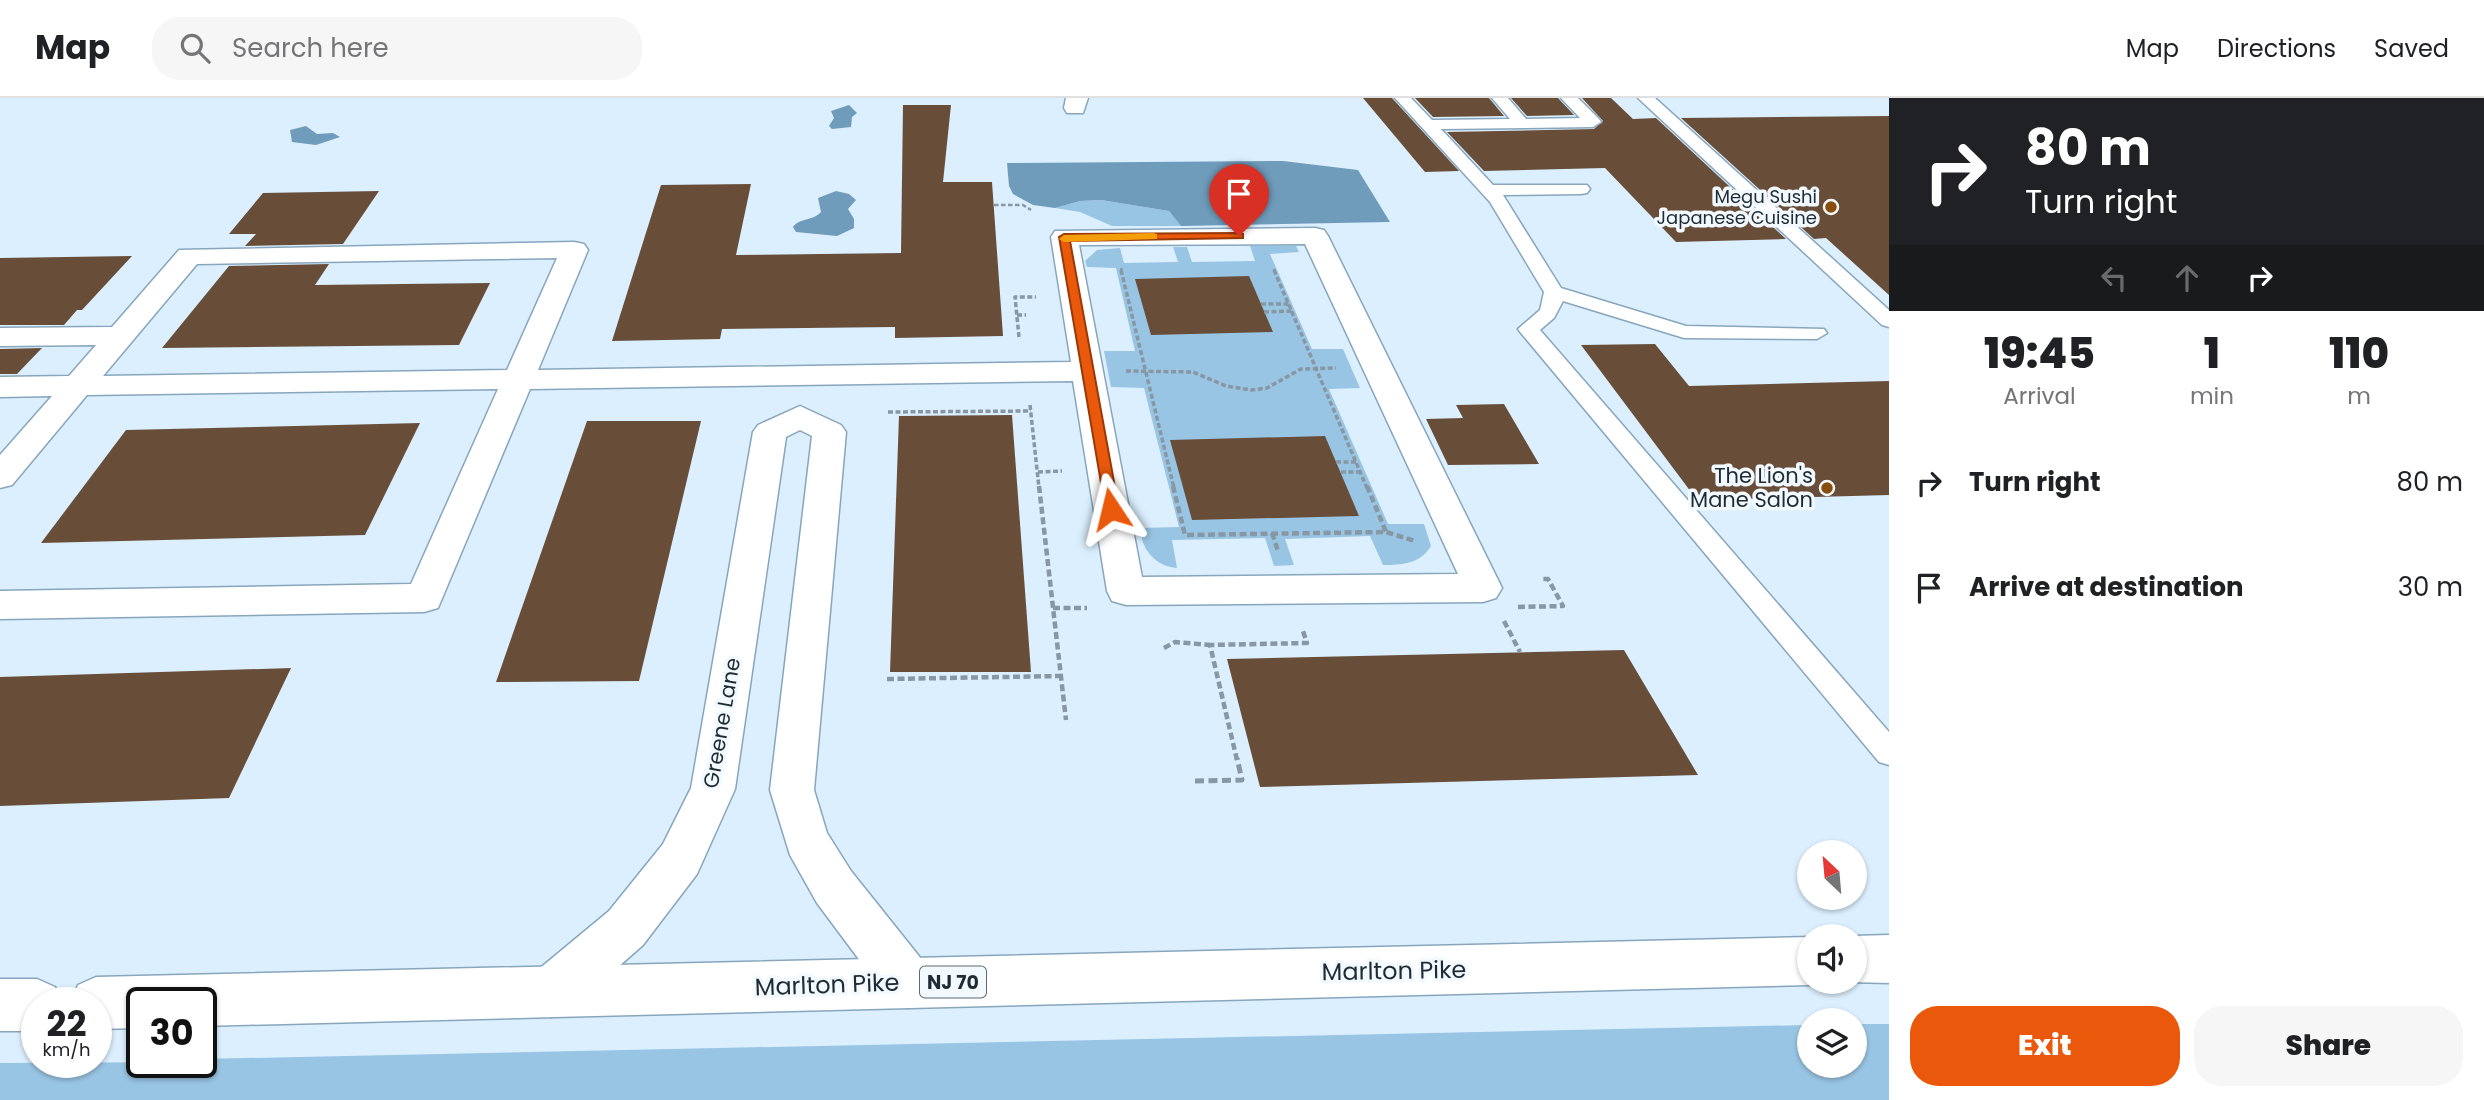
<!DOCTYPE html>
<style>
body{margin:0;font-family:Poppins,sans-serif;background:#f6f6f6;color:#202124;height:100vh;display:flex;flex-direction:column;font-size:26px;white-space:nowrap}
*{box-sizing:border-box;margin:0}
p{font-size:23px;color:#757577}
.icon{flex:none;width:38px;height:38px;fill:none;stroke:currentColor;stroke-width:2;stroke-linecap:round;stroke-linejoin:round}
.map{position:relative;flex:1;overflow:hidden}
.sheet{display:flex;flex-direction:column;background:#fff;width:595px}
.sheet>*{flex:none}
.guide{background:#202124;color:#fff;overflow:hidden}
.needle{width:46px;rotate:334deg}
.buttons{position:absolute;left:1797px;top:742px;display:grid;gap:14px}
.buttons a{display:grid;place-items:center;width:70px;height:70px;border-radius:50%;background:#fff;box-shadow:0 2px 5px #0004;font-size:35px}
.speed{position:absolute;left:21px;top:889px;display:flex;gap:14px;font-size:35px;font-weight:700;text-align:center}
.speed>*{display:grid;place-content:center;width:91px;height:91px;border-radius:50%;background:#fff;box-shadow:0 2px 5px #0004;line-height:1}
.speed small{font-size:18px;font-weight:400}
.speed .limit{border:4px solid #111;border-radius:10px;background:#fff;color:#111}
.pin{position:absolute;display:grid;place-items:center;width:60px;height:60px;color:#fff;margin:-72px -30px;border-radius:50% 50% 50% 0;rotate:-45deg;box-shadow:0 0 7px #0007}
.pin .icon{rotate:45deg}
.me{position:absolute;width:77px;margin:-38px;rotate:350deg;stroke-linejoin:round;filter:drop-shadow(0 0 5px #0008)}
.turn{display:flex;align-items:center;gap:24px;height:147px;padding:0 21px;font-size:32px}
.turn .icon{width:91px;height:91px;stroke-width:2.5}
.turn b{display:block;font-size:49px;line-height:60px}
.lanes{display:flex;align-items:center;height:66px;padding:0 21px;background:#0003;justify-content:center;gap:35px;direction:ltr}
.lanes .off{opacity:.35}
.eta{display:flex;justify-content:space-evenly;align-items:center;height:119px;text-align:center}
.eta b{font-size:42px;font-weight:800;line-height:49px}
.action{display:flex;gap:14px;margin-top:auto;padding:14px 21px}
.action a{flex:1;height:80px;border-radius:28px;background:#ea580c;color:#fff;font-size:28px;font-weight:800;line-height:80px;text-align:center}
.action a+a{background:#f6f6f6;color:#202124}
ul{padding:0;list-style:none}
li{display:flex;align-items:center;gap:21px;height:105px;padding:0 21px}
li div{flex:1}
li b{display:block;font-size:26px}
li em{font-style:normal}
header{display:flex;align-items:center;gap:42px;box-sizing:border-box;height:98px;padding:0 35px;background:#fff;border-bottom:2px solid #e0e0e0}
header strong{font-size:33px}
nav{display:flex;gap:38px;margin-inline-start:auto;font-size:24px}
.search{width:490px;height:63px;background:#f6f6f6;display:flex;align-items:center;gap:18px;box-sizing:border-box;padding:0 24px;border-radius:28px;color:#757577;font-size:26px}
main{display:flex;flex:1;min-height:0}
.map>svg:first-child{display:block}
.green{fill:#99c5e4}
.water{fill:#6f9cbb}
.building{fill:#684e39}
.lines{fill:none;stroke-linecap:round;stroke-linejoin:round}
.lane-casing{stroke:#87a6bd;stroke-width:3}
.street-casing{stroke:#87a6bd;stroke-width:3}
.highway-casing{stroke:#87a6bd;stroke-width:3}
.path-far3{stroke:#8797a3;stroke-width:2.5;stroke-dasharray:4.5 2.5;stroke-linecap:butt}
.path-far2{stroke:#8797a3;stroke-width:3.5;stroke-dasharray:5 2.5;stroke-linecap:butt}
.path-far1{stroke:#8797a3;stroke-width:4.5;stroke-dasharray:7 3.5;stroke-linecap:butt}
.path{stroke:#8797a3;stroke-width:5;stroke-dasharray:9 4.5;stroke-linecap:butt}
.lane{fill:#fff;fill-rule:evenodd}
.street{fill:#fff;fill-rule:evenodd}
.highway{fill:#fff;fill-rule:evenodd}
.route{fill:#ea580c;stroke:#983908;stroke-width:2}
.slow{fill:#f59e0b}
.poi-dot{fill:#8a4e0c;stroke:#f3faff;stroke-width:2.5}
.labels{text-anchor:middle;stroke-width:7;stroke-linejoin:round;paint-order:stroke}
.far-poi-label{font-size:18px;fill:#1f2b34;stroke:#f3faff;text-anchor:end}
.shield{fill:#f3faff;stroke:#5f6971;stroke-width:2}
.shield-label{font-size:19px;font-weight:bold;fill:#1f2b34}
.poi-label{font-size:21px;fill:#1f2b34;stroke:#f3faff;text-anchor:end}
.street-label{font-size:21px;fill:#1f2b34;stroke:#f3faff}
.near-street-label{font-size:24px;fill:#1f2b34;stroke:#f3faff}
</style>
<header>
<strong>Map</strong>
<div class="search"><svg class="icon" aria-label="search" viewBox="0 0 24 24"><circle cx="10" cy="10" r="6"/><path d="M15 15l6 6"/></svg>Search here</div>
<nav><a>Map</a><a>Directions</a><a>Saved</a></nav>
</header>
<main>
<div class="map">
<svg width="1889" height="1002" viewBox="0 0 1889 1002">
<rect width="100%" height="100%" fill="#dbeffe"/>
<g class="green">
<polygon points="1101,102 1169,113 1181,128 1112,128 1080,114 1055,110 1080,103"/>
<path d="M 1250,148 L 1296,148 L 1299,154 L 1270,156 L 1312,251 L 1343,251 L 1360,290 L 1329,291 L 1388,426 L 1424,426 L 1431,448 C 1420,466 1402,467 1383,467 L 1370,438 L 1285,441 L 1294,467 L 1274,468 L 1265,440 L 1172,442 L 1177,470 C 1156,469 1140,451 1141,430 L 1179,429 L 1144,290 L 1111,289 L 1104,253 L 1135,253 L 1116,170 L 1087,169 L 1085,163 L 1097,152 L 1120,150 L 1124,165 L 1178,164 L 1173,149 L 1187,149 L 1192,164 L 1255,163 Z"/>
<polygon points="1855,926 1889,926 1889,1002 0,1002 0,965 201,964 201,961 1809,927 1810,968 1855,968"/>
</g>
<g class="water">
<polygon points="849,7 857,15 852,19 851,29 832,31 829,28 834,20 831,13"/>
<polygon points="306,28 317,36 333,35 340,39 316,47 292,44 290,32"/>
<polygon points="1283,63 1358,72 1390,124 1181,128 1169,113 1101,102 1080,103 1055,110 1033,107 1013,96 1009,88 1007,65"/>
<path d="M 836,93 L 849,96 L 856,102 L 848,111 L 854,121 L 854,130 L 837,138 L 796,134 L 793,129 C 799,120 813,123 821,114 L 818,100 Z"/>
</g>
<g class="building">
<polygon points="1363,0 1392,0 1459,73 1425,74"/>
<polygon points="1415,0 1489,0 1504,18 1433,19"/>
<polygon points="1511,0 1558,0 1574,17 1527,18"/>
<polygon points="1582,0 1611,0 1633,21 1656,20 1786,141 1676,144 1605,70 1484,73 1447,34 1594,31 1603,23"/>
<polygon points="903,7 951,7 943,84 992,84 1003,238 895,240 895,229 722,231 720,241 612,243 661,87 751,86 736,157 901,155"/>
<polygon points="1889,18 1889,197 1826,140 1814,141 1681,20"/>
<polygon points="379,93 343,146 245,148 256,136 229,136 263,95"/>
<polygon points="132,158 82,212 77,212 64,227 0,227 0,160"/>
<polygon points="329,166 315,187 490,185 459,247 162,250 229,168"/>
<polygon points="1249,178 1273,234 1151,237 1135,181"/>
<polygon points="1655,246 1689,288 1889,283 1889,397 1697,402 1581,247"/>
<polygon points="42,250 17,276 0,276 0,251"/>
<polygon points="1504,306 1539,366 1448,367 1426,321 1463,320 1456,307"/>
<polygon points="1012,317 1031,574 890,574 899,318"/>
<polygon points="587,323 701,323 639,583 496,584"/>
<polygon points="420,325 365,437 41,445 126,332"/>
<polygon points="1325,338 1359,418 1192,422 1170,342"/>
<polygon points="1624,552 1698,677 1260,689 1227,561"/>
<polygon points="291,570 229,700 0,708 0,579"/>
</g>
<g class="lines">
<g class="lane-casing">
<g id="lane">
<polygon points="1395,0 1411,0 1432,22 1510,21 1492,0 1508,0 1526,21 1580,20 1561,0 1578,0 1599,21 1601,24 1593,29 1441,31 1493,87 1587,87 1590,91 1587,95 1581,96 1503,97 1561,190 1686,228 1824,231 1827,235 1817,241 1684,240 1563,203 1554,220 1540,232 1889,634 1889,667 1879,664 1521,235 1518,231 1540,212 1544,194 1490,104"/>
<polygon points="1638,0 1655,0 1889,212 1889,229 1882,227"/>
</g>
</g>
<g class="street-casing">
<g id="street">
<polygon points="1066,0 1088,0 1083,15 1067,15 1064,10"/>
<path d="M 1315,130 L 1324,132 L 1328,138 L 1502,490 L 1496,500 L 1483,504 L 1126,507 L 1112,503 L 1107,493 L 1073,283 L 530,291 L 438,510 L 424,514 L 0,521 L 0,493 L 411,486 L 498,291 L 87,297 L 12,387 L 0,390 L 0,357 L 52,298 L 0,299 L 0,279 L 69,278 L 96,247 L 0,248 L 0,230 L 112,229 L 179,152 L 574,144 L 584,146 L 588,152 L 538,272 L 1071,264 L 1051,139 L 1055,133 ZM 1305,146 L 1458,476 L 1142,479 L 1079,147 ZM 557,160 L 507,272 L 103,278 L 197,166 Z"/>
<polygon points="800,308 841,327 846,334 814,692 827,735 851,773 926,867 934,885 926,903 908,910 890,903 817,805 790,757 770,692 812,338 800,332 786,339 735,691 697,776 643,847 569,912 551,919 533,912 525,894 533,876 609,813 663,746 691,690 753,334 758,327"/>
</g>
</g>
<g class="highway-casing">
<g id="highway">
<polygon points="1889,837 1889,885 1848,884 1855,884 1853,838"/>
<polygon points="1810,839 1810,884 1819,884 1810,887 201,928 201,905 142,905 142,930 96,931 96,905 70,905 78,887 96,879"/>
<polygon points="0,881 37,881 55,889 62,905 37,905 37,933 0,933"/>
</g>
</g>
<g class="path-far3">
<polyline points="994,107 1023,107 1031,112"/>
<polyline points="1121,170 1122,173"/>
<polyline points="1274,171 1275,173"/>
</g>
<g class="path-far2">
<polyline points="1121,172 1174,390"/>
<polyline points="1274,172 1367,390"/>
<polyline points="1261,206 1289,206"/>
<polyline points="1264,214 1292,213"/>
<polyline points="1017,217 1026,217"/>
<polyline points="1019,239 1015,199 1036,199"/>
<polyline points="1126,273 1193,274 1226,288 1251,292 1267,290 1301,271 1336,270"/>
<polyline points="1030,307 1039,390"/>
<polyline points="888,314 1031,313"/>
<polyline points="1336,364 1356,364"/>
<polyline points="1038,374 1062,373"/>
<polyline points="1341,374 1360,374"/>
</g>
<g class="path-far1">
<polyline points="1039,388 1066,622"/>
<polyline points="1173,388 1185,437 1386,434 1415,443"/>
<polyline points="1367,388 1386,434"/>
<polyline points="1272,435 1278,453"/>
<polyline points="1518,509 1563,508 1548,481 1541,481"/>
<polyline points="1053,510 1087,510"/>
<polyline points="1504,523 1520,554"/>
<polyline points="1164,550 1175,544 1210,547"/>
<polyline points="887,581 1061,578"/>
<polyline points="1237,662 1210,547 1307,545 1302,530"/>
</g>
<polyline class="path" points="1195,683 1242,682 1237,660"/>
<use href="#lane" class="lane"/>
<use href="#street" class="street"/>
<use href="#highway" class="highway"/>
</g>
<polygon class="route" points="1239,135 1243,136 1243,140 1070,143 1119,411 1117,414 1106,414 1059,139 1064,136"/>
<polygon class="slow" points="1153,135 1157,136 1157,141 1064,144 1059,141 1064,137"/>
<g class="poi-dot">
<circle cx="1831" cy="109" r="7"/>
<circle cx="1827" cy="390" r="7"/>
</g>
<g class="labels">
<g class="far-poi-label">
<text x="1817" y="105">Megu Sushi<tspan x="1817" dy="21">Japanese Cuisine</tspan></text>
</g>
<rect class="shield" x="920" y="868.5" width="66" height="31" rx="5"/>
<g class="shield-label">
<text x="953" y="891">NJ 70</text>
</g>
<g class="poi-label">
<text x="1813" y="385">The Lion's<tspan x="1813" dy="24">Mane Salon</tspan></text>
</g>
<g class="street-label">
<text transform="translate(722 625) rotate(-80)" y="7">Greene Lane</text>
</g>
<g class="near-street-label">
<text transform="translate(1394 873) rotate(-1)" y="8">Marlton Pike</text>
<text transform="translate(827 887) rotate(-2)" y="8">Marlton Pike</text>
</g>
</g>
</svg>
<div class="buttons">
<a><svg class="needle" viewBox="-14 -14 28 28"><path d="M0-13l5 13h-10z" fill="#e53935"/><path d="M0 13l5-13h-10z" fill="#757577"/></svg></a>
<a><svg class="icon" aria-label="sound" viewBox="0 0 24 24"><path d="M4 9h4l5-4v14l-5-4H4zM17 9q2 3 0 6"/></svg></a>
<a><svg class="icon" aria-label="layers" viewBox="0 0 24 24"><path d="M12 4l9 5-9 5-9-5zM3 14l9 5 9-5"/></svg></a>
</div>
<div class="speed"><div>22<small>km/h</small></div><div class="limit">30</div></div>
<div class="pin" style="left:1239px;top:138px;background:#d93025"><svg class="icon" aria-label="arrive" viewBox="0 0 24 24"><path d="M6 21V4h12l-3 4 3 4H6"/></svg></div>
<svg class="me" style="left:1111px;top:411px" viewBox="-20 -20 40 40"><path d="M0-17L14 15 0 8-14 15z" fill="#ea580c" stroke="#fff" stroke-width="4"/></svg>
</div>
<section class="sheet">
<div class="guide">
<div class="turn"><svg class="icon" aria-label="right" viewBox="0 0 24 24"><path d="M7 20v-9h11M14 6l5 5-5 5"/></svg><div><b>80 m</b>Turn right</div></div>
<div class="lanes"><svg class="icon off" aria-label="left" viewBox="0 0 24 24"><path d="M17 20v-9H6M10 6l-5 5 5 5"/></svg><svg class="icon off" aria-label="ahead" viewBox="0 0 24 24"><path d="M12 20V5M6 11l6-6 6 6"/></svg><svg class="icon" aria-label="right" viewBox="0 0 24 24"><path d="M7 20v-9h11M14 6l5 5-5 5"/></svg></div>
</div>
<div class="eta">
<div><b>19:45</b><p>Arrival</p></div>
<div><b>1</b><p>min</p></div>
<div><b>110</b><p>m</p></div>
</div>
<ul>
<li><svg class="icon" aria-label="right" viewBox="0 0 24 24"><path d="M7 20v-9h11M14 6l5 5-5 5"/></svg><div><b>Turn right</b></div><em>80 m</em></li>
<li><svg class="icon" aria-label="arrive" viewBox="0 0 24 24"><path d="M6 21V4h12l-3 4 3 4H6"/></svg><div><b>Arrive at destination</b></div><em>30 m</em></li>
</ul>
<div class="action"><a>Exit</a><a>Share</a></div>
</section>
</main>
